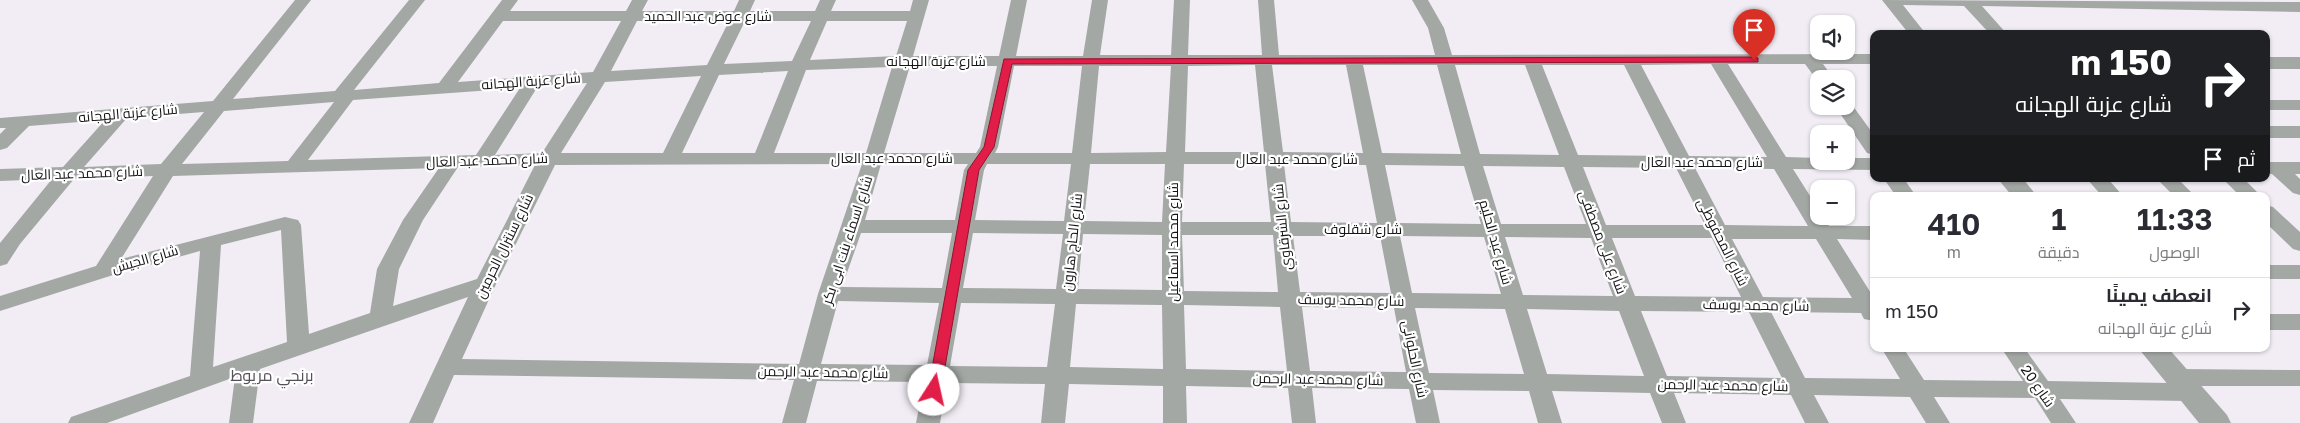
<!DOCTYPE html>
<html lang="ar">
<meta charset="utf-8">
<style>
body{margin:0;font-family:"Golos Text",Cairo,sans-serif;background:#f2f2f3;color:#2b2b33;direction:rtl;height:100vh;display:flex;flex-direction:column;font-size:19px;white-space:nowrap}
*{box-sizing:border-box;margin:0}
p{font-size:16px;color:#7c7c81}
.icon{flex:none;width:28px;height:28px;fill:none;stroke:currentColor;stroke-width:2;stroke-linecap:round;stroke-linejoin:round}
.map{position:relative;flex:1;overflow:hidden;direction:ltr}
.details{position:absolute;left:1870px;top:192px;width:400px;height:160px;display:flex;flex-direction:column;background:#fff;border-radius:10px;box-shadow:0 1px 4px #0004;direction:rtl}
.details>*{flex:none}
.banner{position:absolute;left:1870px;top:30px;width:400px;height:152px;border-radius:10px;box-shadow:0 1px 4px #0004;direction:rtl;background:#202124;color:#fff;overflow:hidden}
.tools{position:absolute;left:1810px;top:15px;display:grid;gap:10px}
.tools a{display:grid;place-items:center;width:45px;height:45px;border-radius:10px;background:#fff;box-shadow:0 1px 4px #0004;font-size:25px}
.pin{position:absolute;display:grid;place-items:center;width:42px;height:42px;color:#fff;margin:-51px -21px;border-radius:50% 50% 50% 0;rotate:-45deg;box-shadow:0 0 5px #0007}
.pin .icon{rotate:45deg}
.me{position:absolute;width:55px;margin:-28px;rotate:10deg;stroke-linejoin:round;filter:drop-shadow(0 0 4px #0008)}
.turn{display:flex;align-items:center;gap:18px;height:105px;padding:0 15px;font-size:22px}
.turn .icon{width:65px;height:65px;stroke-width:2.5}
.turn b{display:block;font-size:35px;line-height:42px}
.then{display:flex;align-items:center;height:48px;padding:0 15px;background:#0003;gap:10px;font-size:19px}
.eta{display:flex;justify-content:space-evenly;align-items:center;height:85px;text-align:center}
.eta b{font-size:30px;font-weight:600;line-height:35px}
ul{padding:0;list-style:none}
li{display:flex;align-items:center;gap:15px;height:65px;padding:0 15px;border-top:1px solid #e1e1e2}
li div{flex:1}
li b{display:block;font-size:19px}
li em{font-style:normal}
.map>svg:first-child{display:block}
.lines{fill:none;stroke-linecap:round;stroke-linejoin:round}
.minor{fill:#a4a8a5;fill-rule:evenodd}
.tertiary{fill:#a4a8a5;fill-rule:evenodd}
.route{fill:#e11d48;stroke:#92132f}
.labels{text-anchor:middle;stroke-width:4.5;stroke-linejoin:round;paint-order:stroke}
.street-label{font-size:14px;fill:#141316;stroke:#fff}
.quarter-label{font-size:16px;fill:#545057;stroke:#fff}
</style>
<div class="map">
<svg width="2300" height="423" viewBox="0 0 2300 423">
<rect width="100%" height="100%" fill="#f2edf5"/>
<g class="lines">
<g class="minor">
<path d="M 295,0 L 311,0 L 233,99 L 335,91 L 409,0 L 425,0 L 354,90 L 439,83 L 502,0 L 518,0 L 510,11 L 626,11 L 632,0 L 648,0 L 642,11 L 734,11 L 739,0 L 755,0 L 750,11 L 815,11 L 820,0 L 836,0 L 831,11 L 910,11 L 913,0 L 929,0 L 913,56 L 999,56 L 1011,0 L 1027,0 L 1016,56 L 1083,56 L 1092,0 L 1108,0 L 1100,55 L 1171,55 L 1174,0 L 1190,0 L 1188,55 L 1262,55 L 1258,0 L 1274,0 L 1279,55 L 1435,55 L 1428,28 L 1412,0 L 1428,0 L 1444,28 L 1452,55 L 1874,54 L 1874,64 L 1823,64 L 1834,79 L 1819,79 L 1819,83 L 1805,64 L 1728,64 L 1786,157 L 1819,158 L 1819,161 L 1846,161 L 1846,158 L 1874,158 L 1874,170 L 1793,169 L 1819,210 L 1819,216 L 1822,216 L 1829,226 L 1874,226 L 1874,240 L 1837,239 L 1874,298 L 1874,321 L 1864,319 L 1861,313 L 1771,312 L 1805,378 L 1900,379 L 1882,349 L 1904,349 L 1924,380 L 2023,381 L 2002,349 L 2025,349 L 2048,381 L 2169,383 L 2165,377 L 2169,371 L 2177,369 L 2300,370 L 2300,386 L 2197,386 L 2201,392 L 2197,398 L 2189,401 L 2060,399 L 2076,423 L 2051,423 L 2035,398 L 1934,397 L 1950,423 L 1926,423 L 1910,397 L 1814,395 L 1829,423 L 1805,423 L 1791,395 L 1674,393 L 1686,423 L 1662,423 L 1650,393 L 1552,391 L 1562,423 L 1538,423 L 1529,391 L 1433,390 L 1440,423 L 1416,423 L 1409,389 L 1312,388 L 1316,423 L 1292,423 L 1288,388 L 1186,386 L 1187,423 L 1163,423 L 1163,386 L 1069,384 L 1065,423 L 1041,423 L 1045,384 L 947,383 L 940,423 L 916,423 L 924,382 L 817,381 L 806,423 L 782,423 L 794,380 L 454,375 L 433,423 L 409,423 L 468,297 L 260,369 L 253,423 L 229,423 L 235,377 L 107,423 L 68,423 L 71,417 L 190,376 L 200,251 L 110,276 L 0,311 L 0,296 L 96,266 L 153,176 L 74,179 L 20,244 L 7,264 L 0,266 L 0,243 L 52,179 L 0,181 L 0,169 L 63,167 L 105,120 L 29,126 L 7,148 L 0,150 L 0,134 L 6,128 L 0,128 L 0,118 L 213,101 ZM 503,21 L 621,21 L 593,72 L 458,82 ZM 637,21 L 729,21 L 707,65 L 611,71 ZM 745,21 L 811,21 L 792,61 L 724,64 ZM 827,21 L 907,21 L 896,56 L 810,60 ZM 1711,64 L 1767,157 L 1689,156 L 1641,65 ZM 1255,65 L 1264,152 L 1185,152 L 1188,66 ZM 1272,65 L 1346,65 L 1363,153 L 1283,152 ZM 1363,65 L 1437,65 L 1461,154 L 1382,153 ZM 1455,65 L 1525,65 L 1559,155 L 1480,154 ZM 1542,65 L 1624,65 L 1670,156 L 1578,155 ZM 910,66 L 997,66 L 980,147 L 976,153 L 884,153 ZM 1014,66 L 1082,66 L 1072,153 L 995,153 L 998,147 ZM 1099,66 L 1171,66 L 1166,152 L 1091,153 ZM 892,67 L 866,153 L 774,153 L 806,70 ZM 788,71 L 755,153 L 682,153 L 719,75 ZM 701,76 L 663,153 L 561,153 L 605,82 ZM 587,83 L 542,153 L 495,155 L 538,86 ZM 520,88 L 476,155 L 308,160 L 353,100 ZM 334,102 L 288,161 L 182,164 L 224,111 ZM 204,112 L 161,164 L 84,167 L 127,118 ZM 862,164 L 818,294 L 799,364 L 462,359 L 496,284 L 555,165 ZM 881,164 L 968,164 L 964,170 L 955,220 L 865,220 ZM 987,164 L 1071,164 L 1064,221 L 975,220 L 984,170 ZM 1090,164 L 1165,164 L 1162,222 L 1084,221 ZM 1184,164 L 1265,164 L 1271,222 L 1182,222 ZM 1284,164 L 1366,165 L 1377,223 L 1291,222 ZM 535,165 L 477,279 L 393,306 L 399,269 L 423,220 L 458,167 ZM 1385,165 L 1464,166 L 1481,224 L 1397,223 ZM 1483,166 L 1564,167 L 1586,224 L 1501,224 ZM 1583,167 L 1676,168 L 1705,225 L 1606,225 ZM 439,168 L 403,220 L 377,269 L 370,313 L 309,334 L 301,225 L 298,220 L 285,217 L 121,259 L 173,176 ZM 1695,168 L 1774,169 L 1808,226 L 1725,225 ZM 281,230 L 287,342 L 213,367 L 221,245 ZM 861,233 L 952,233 L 942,288 L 842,287 ZM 973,233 L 1063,234 L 1056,289 L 963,288 ZM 1083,234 L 1162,235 L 1162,290 L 1078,289 ZM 1182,235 L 1273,235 L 1278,292 L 1184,291 ZM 1293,236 L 1380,236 L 1391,293 L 1300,292 ZM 1400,236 L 1484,237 L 1501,294 L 1412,293 ZM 1505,237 L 1591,238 L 1613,296 L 1523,295 ZM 1612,238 L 1712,238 L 1741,297 L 1635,296 ZM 1732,239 L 1816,239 L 1852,298 L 1763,297 ZM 838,301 L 939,303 L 927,365 L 821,364 ZM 961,303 L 1055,304 L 1047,367 L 950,366 ZM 1076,304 L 1162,305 L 1163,369 L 1070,367 ZM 1184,305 L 1280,307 L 1287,371 L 1186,369 ZM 1302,307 L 1394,308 L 1406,372 L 1310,371 ZM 1415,308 L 1505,309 L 1524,374 L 1429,373 ZM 1527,309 L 1619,311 L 1644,376 L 1547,374 ZM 1641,311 L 1749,312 L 1782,378 L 1667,376 Z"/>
<polygon points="1882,0 2300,2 2300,12 1982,6 2007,34 1990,34 1964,6 1903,5 1926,34 1909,34"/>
<rect x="2266" y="100" width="34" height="10"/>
<polygon points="1846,101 1850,102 1874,135 1874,155 1867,153 1835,106 1846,106"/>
<rect x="2266" y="126" width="34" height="12"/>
<polygon points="2266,162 2300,162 2300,174 2295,174 2300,179 2300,195 2293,193 2272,174 2266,174"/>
<polygon points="1884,179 1904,179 1916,196 1896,196"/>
<polygon points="2087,179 2108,179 2123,196 2102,196"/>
<polygon points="2157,179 2178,179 2195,196 2174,196"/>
<polygon points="2223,179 2244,179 2261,196 2240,196"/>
<polygon points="2266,205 2273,207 2300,232 2300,251 2293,249 2266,223"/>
<rect x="2266" y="265" width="34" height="14"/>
<rect x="2266" y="314" width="34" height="16"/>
</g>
<g class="tertiary">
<rect x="2266" y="57" width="34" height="12"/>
<polygon points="1998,179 2023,179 2037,196 2012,196"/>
<polygon points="2139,349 2169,349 2227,415 2231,423 2199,423"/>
</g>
</g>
<polygon class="route" points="1754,57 1758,58 1758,62 1012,64 994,147 979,170 941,390 939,394 930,394 928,390 968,170 984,147 1004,59"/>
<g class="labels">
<g class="street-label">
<text x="708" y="21">شارع عوض عبد الحميد</text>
<text x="936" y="66">شارع عزبة الهجانه</text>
<text transform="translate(531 81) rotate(-4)" y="5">شارع عزبة الهجانه</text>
<text transform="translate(128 113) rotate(-5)" y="5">شارع عزبة الهجانه</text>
<text x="892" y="163">شارع محمد عبد العال</text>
<text x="1297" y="164">شارع محمد عبد العال</text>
<text transform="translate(487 160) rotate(-2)" y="5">شارع محمد عبد العال</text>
<text x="1702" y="167">شارع محمد عبد العال</text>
<text transform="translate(82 173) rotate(-2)" y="5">شارع محمد عبد العال</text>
<text transform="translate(1282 227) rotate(-96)" y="5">شارع الشرقاوي</text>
<text x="1363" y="234">شارع شقلوف</text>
<text transform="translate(847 240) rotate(-72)" y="5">شارع اسماء بنت ابى بكر</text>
<text transform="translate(1072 242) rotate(-84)" y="5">شارع الحاج هارون</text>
<text transform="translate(1173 242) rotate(-90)" y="5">شارع محمد اسماعيل</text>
<text transform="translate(1496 242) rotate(74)" y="5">شارع عبد الحليم</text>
<text transform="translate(1603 242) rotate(69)" y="5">شارع على مصطفى</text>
<text transform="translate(1723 242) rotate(63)" y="5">شارع المحفوظى</text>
<text transform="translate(504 246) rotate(-64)" y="5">شارع سنترال الحرمين</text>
<text transform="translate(145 259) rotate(-16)" y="5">شارع الجيش</text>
<text transform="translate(1351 300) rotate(1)" y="5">شارع محمد يوسف</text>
<text transform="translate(1756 305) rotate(1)" y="5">شارع محمد يوسف</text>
<text transform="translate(1415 359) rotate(78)" y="5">شارع الحلوانى</text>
<text transform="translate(823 372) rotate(1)" y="5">شارع محمد عبد الرحمن</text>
<text transform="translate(1318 379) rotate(1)" y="5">شارع محمد عبد الرحمن</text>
<text transform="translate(1723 385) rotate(1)" y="5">شارع محمد عبد الرحمن</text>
<text transform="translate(2038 386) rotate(55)" y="5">شارع 20</text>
</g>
<g class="quarter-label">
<text x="272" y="381">برنجي مريوط</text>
</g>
</g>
</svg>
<div class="tools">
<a><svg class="icon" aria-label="sound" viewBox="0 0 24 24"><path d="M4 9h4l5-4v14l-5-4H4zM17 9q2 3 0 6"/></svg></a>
<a><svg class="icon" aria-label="layers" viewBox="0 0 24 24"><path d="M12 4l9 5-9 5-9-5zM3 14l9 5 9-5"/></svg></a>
<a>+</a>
<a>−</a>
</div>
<div class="pin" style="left:1754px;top:60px;background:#d93025"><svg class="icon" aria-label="arrive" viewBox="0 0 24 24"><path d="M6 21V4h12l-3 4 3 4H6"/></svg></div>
<svg class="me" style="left:934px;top:390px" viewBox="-20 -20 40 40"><circle r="19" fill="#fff"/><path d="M0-13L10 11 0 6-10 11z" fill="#e11d48"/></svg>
<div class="banner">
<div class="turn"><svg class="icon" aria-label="right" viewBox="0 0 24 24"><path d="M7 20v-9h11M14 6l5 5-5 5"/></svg><div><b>150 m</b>شارع عزبة الهجانه</div></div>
<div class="then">ثم<svg class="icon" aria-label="arrive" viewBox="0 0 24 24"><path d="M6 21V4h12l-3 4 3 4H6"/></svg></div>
</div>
<section class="details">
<div class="eta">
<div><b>11:33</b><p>الوصول</p></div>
<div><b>1</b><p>دقيقة</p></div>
<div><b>410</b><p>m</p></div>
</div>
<ul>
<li><svg class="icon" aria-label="right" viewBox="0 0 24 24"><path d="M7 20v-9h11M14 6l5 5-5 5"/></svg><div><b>انعطف يمينًا</b><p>شارع عزبة الهجانه</p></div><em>150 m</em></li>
</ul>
</section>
</div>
